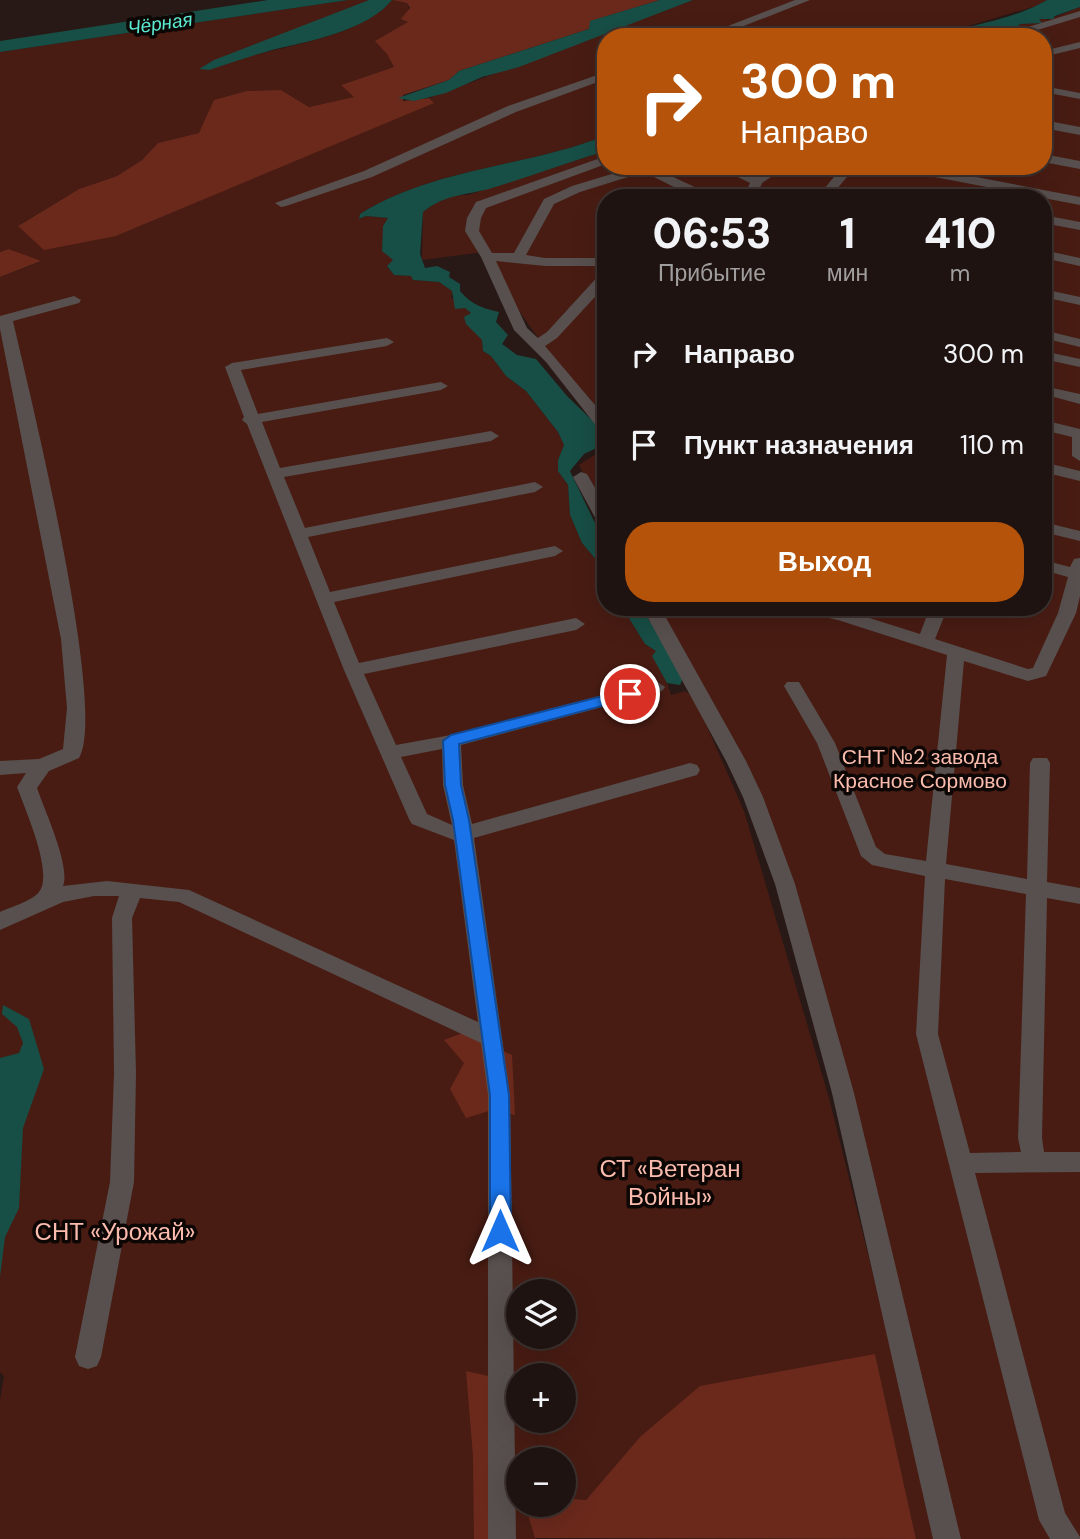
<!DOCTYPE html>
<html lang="ru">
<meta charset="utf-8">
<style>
body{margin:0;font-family:"DM Sans",sans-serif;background:#261c19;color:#f1f3f6;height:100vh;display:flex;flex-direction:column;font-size:26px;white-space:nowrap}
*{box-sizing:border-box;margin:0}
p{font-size:23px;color:#a19e9f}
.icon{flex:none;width:38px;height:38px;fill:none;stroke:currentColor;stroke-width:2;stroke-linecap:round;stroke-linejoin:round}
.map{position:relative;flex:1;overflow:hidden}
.details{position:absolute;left:597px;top:189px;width:455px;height:427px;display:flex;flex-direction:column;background:#1e1310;border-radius:28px;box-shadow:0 7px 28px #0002,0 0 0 2px #3c3230}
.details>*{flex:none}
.guide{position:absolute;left:597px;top:28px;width:455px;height:147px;border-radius:28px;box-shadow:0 7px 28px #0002,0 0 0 2px #3c3230;background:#b45309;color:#fff;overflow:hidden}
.controls{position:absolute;left:506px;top:1279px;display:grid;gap:14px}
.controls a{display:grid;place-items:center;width:70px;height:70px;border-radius:50%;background:#1e1310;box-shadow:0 7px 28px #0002,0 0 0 2px #3c3230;font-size:35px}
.pin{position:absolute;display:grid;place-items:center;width:60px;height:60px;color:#fff;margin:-30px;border:4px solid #fff;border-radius:50%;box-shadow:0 2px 7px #0007}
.me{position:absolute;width:77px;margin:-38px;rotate:0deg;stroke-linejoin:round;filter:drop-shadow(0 0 5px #0008)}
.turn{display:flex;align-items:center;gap:24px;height:147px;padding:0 28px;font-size:32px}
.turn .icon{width:91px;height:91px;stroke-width:2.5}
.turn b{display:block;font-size:49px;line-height:60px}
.eta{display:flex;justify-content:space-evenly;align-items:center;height:119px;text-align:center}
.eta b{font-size:42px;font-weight:800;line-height:49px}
.action{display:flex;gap:14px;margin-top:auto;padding:14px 28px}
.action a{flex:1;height:80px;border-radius:28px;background:#b45309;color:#fff;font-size:28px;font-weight:800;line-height:80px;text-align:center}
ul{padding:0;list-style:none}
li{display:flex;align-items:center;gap:21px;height:91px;padding:0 28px}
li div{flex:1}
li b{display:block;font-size:26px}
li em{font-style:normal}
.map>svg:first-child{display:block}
.green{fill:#481c13;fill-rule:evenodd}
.forest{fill:#6b291c}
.water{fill:#174e45}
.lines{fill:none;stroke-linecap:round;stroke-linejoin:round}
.minor{fill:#58504e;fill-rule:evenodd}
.route{fill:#1a73e8;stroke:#114b97;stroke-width:2}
.labels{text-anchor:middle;stroke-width:7;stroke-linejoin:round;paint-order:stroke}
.far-water-label{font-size:19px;font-style:italic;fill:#5bebd3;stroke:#0c0605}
.park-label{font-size:21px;fill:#fbbbad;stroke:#0c0605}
.near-park-label{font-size:24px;fill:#fbbbad;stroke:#0c0605}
</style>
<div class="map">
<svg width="1080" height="1539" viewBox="0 0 1080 1539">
<rect width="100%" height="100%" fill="#281916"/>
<g class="green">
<path d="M 348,0 L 369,0 L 284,34 L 255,55 C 296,44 363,34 392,0 L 407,3 C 416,21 397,39 387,54 L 394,67 L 341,85 L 355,97 L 309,107 L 281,90 L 247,91 L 199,133 L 158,143 L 142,160 L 117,176 L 79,189 L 19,225 L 116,236 L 433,102 L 429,98 L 693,0 L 1047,0 L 1036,6 L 975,24 L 923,37 L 606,37 L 605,136 C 525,167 434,168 360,214 L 360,219 L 366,216 L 388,218 L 394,260 L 387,267 L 394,275 L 411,276 L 413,280 L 439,282 L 453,291 L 451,297 L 472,313 L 472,328 L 482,340 L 483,351 L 491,356 L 506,376 L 526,391 L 558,432 L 564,445 L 558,460 L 558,471 L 568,485 L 570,515 L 582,543 L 598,562 L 605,579 L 606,607 L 622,607 L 645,644 L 656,651 L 671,695 L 685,691 L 694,697 L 744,811 L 829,1098 L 939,1539 L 916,1539 L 875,1354 L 640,1437 L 586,1500 L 564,1498 L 564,1460 L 518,1460 L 518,1505 L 525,1505 L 536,1539 L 0,1539 L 0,1400 L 4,1376 L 0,1372 L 0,277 L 40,262 L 10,249 L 0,252 L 0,52 ZM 518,1292 L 564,1292 L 564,1337 L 518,1337 ZM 518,1376 L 564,1376 L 564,1421 L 518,1421 Z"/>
<path d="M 1080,7 L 1080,1539 L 954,1539 L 764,809 L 654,607 L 1043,607 L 1043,198 L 606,198 L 605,421 C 561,368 516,314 484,252 L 422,260 L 423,212 C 438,201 449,194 468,195 L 605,151 L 606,166 L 1043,166 L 1043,37 L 993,37 L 992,34 L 1016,29 L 1020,24 L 1043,18 L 1048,20 Z"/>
<polygon points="605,448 605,516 579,465"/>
</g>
<g class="forest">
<polygon points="392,0 660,0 591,21 589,29 459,71 449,80 403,95 403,101 429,98 434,103 116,236 44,250 18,226 79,189 117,176 142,160 158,143 199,133 214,100 247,91 281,90 309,107 354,97 341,85 394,67 387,54 375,41 408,22 401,19 410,8 407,3"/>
<polygon points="9,249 41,261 0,277 0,252"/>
<polygon points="463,1033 512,1055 515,1115 492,1110 466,1118 450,1089 464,1063 444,1040"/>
<polygon points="875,1354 916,1539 535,1538 525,1505 564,1505 564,1498 586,1500 640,1437 700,1386"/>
<polygon points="466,1371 488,1376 492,1539 474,1539 473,1456"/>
</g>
<g class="water">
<polygon points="268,0 348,0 0,52 0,41"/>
<path d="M 369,0 L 392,0 C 367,31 309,41 272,50 C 251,56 230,63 209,70 L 199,69 L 214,60 Z"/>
<polygon points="660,0 693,0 519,67 482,77 446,93 414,101 398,98 449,80 459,71 589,29 590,21"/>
<path d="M 1047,0 L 1080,0 L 1080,7 L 1055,16 L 1053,19 L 1039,19 L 1042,23 L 1020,24 L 1016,29 L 993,33 L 993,37 L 923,37 C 963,27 1011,21 1047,0 Z"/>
<path d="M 605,136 L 605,151 C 568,163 530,176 492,188 C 465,196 447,193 423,212 L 420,254 L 425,268 L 437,266 L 450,272 L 449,277 L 460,284 L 460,291 C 472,305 482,308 499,312 L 496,322 L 508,335 L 502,344 L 517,355 L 536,359 L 567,396 L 594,422 L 605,439 L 605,444 L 584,454 L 570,471 L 605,544 L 605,579 L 598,562 L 582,543 L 570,515 L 568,485 L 558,471 L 558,460 L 564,445 L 558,432 L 526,391 L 506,376 L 491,356 L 483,351 L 482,340 L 466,324 L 464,317 L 471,313 L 465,308 L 455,309 L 452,291 L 439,282 L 413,280 L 411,276 L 394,275 L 387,266 L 393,260 L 382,251 L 383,226 L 388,218 L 366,216 L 359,219 L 360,214 C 434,168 525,167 605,136 Z"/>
<polygon points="622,607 640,607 685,673 680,685 667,683 652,656 656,651 645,644"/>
<polygon points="3,1005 29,1019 44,1069 23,1128 19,1208 5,1237 0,1277 0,1058 19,1053 23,1043 17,1027 2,1014"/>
</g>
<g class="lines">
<g class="minor">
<polygon points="795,0 810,0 716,37 700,37"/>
<polygon points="1080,11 1080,17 1014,37 996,37"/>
<polygon points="1080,42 1080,48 1043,57 1043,51"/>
<polygon points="606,72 606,79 516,112 372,177 286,206 281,207 275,203 364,171 508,106"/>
<polygon points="1043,86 1080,93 1080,99 1043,92"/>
<polygon points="1043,120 1080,127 1080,135 1043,128"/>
<polygon points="1043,154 1080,161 1080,169 1043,162"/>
<polygon points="606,156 606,164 486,208 481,218 479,231 492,253 514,253 544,199 572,186 638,166 691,167 667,174 701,190 703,198 691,198 690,195 644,172 580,192 554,204 526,255 545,258 606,258 606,266 545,266 496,261 527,328 538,338 547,332 601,273 606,272 606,285 557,338 545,346 606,418 606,433 601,432 546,362 514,330 481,257 465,231 467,218 476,202"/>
<polygon points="716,166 733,166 756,176 772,166 787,166 762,183 756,198 743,198 750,183"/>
<polygon points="843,166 856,166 836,190 834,198 822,198 824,189"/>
<polygon points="892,166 919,166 1080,197 1080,205 898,170"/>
<polygon points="900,187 943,198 903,195 887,198"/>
<polygon points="1043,215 1080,222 1080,230 1043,223"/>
<polygon points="1043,250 1080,258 1080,266 1043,258"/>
<polygon points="1043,289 1080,297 1080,305 1043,297"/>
<path d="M 74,296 L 81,300 L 79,303 L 13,321 C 29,391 108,709 79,758 L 49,771 L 37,788 C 44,809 71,867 63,886 L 107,881 L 189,890 L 478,1022 L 454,840 L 412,824 L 409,819 L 344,670 L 247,424 L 242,420 L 244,417 L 225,367 L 232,363 L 387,338 L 394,342 L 387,346 L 241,370 L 258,414 L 441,382 L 448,386 L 441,390 L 262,422 L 280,468 L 491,431 L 499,436 L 491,441 L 284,477 L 305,528 L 535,482 L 543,487 L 535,492 L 308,537 L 330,592 L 555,546 L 563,551 L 555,556 L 334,602 L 359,663 L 576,618 L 585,624 L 576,630 L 364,674 L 396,745 L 451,735 L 656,681 L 665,687 L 662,691 L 461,745 L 463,785 L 472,824 L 690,763 L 697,765 L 700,770 L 697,775 L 474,838 L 510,1095 L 516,1539 L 488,1539 L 488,1095 L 481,1043 L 179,902 L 140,898 L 132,918 L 136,1073 L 134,1182 L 101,1357 L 97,1366 L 88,1369 L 79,1366 L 75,1357 L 110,1182 L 114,1073 L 112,918 L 119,896 L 94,896 L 63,902 L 0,930 L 0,912 C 11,907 32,901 39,892 C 54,874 25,809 17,787 L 26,773 L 0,775 L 0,761 L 39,759 L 63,749 L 67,708 L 61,639 L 0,329 L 0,316 ZM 442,749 L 443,785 L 452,825 L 427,814 L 401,757 Z"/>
<polygon points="1043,330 1080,339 1080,347 1043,338"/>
<polygon points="1043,351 1080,359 1080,367 1043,359"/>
<polygon points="1043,386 1080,394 1080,404 1043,394"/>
<polygon points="1043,420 1080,429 1080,461 1072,456 1072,437 1043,430"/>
<polygon points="1043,462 1080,471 1080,481 1043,472"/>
<polygon points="581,472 587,474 606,507 606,528 598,523 573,477"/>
<polygon points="1043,522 1080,531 1080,541 1043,532"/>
<path d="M 1080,558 L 1080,596 L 1076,613 L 1046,676 L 1028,681 L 964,661 L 946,864 L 1027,879 L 1030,763 L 1033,758 L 1047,758 L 1050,763 L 1047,882 L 1080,888 L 1080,904 L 1047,898 L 1042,1138 L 1044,1152 L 1080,1152 L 1080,1172 L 975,1173 L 1065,1513 L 1080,1537 L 1080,1539 L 1050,1539 L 1039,1520 L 916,1034 L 925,876 L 872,865 L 861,856 L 817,743 L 784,686 L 787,682 L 799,682 L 835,743 L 876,847 L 885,854 L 926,861 L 947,655 L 838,620 L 797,611 L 794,607 L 841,609 L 920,634 L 930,607 L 948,607 L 935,639 L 1028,669 L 1033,668 L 1058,613 L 1068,577 L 1043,570 L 1043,560 L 1070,567 L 1074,559 ZM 945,879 L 1026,894 L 1018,1138 L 1021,1152 L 970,1153 L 938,1034 Z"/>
<polygon points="642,607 660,607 746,761 763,797 795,884 854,1093 961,1539 933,1539 832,1093 775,884 743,797 726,761"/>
</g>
</g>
<polygon class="route" points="630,689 636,690 638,694 636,697 459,744 461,785 469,820 509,1095 511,1231 508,1238 500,1240 493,1238 490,1231 490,1095 453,820 445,785 443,741 451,735"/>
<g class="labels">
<g class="far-water-label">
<text transform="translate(160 23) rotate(-8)" y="7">Чёрная</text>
</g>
<g class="park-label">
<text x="920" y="764">СНТ №2 завода<tspan x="920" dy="24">Красное Сормово</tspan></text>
</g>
<g class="near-park-label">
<text x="670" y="1177">СТ «Ветеран<tspan x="670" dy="28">Войны»</tspan></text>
<text x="115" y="1240">СНТ «Урожай»</text>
</g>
</g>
</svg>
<div class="controls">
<a><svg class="icon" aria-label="layers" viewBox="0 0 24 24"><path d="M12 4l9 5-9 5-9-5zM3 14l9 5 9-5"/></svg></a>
<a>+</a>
<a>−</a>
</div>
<div class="pin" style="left:630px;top:694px;background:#d93025"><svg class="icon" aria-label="arrive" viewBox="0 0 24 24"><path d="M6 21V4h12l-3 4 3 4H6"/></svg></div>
<svg class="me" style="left:500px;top:1231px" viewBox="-20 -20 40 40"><path d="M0-17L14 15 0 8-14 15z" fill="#1a73e8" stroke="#fff" stroke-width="4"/></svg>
<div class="guide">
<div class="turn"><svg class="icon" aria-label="right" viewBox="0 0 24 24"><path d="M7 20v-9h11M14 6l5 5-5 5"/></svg><div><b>300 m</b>Направо</div></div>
</div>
<section class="details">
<div class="eta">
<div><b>06:53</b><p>Прибытие</p></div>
<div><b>1</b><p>мин</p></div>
<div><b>410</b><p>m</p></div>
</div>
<ul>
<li><svg class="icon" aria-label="right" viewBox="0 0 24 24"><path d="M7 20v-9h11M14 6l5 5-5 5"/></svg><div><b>Направо</b></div><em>300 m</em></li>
<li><svg class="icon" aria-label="arrive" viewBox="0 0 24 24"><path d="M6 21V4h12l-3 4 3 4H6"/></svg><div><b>Пункт назначения</b></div><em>110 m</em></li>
</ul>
<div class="action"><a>Выход</a></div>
</section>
</div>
